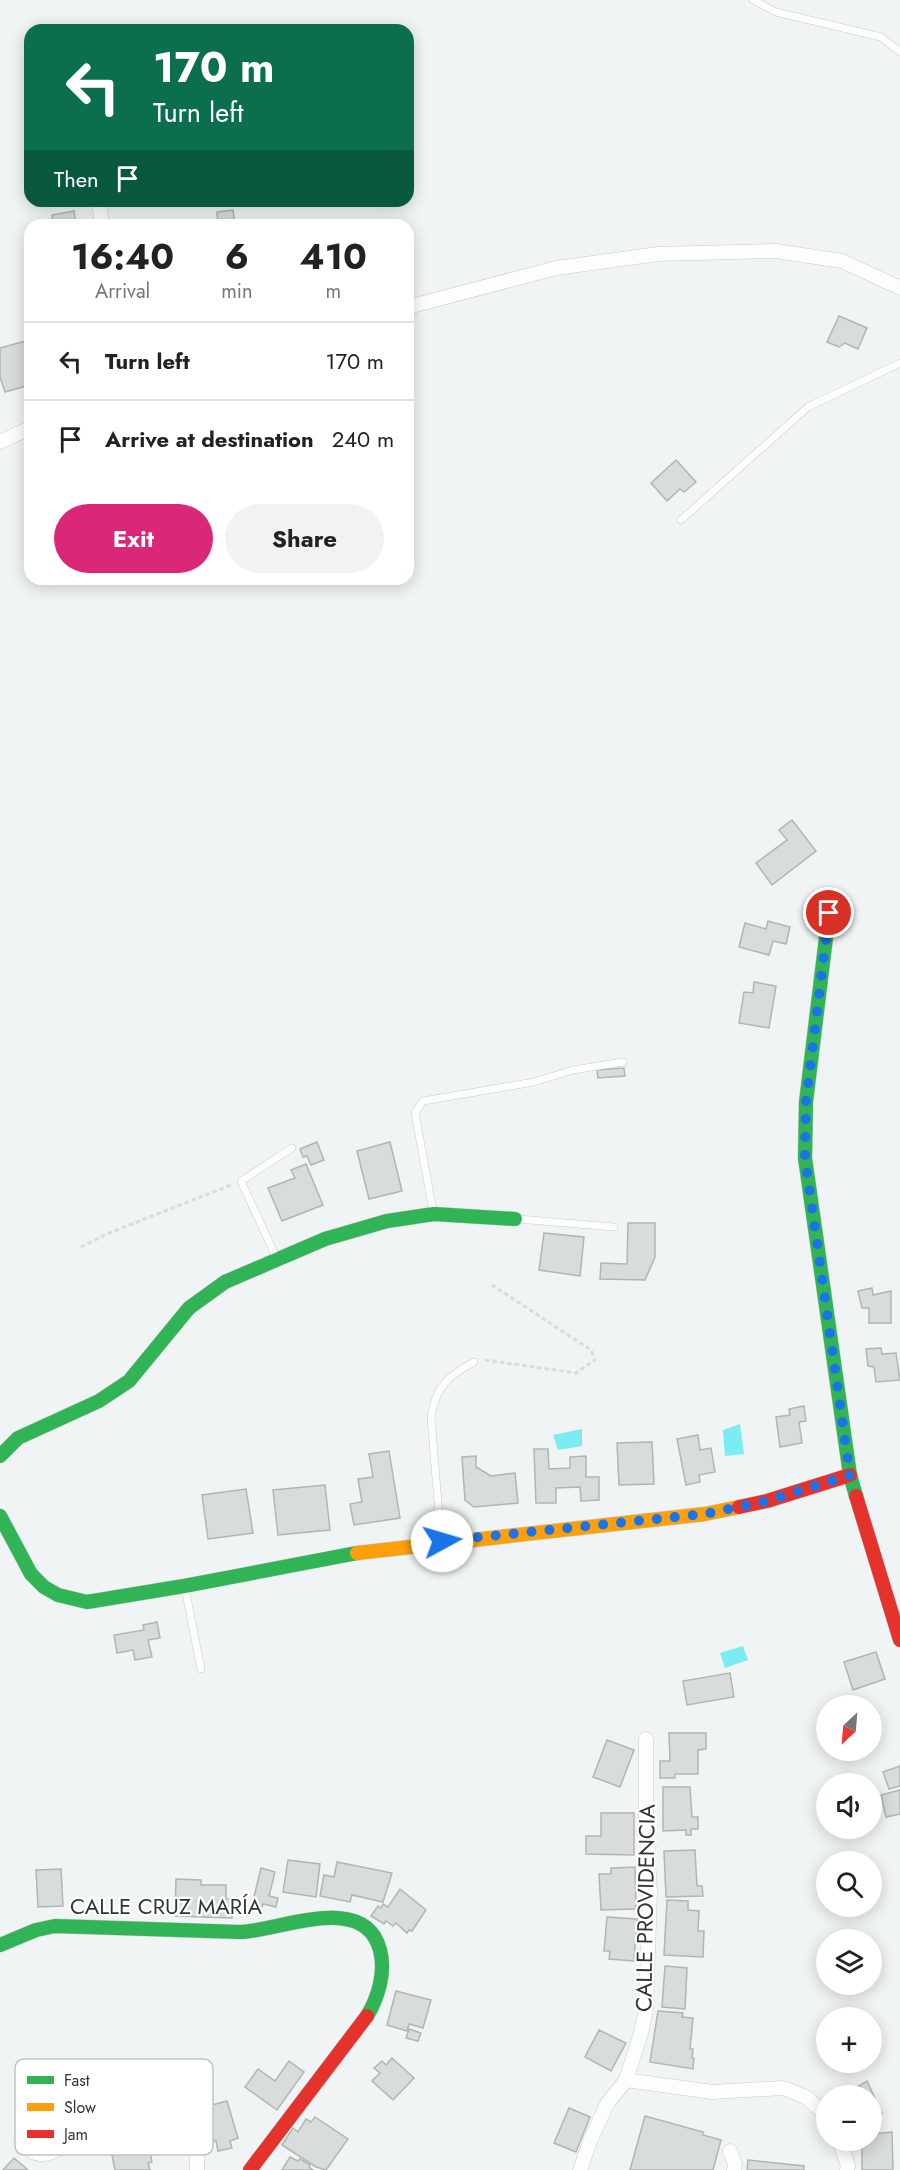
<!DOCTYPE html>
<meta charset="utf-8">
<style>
body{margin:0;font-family:Jost,sans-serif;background:#f2f2f2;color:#222;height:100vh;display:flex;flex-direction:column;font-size:22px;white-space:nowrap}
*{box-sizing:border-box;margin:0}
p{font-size:20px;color:#767676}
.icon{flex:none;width:33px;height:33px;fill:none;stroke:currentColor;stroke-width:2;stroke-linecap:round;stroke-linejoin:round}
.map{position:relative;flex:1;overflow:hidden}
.side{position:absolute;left:24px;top:219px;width:390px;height:366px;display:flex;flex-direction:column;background:#fff;border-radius:18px;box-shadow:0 3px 15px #0003}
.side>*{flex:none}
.guide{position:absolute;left:24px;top:24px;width:390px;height:183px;border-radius:18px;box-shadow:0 3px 15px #0003;background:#0b6e4f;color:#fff;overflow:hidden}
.needle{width:39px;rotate:206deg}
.tools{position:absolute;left:816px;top:1695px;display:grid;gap:12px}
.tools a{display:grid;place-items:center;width:66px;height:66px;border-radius:50%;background:#fff;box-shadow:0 3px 15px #0003;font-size:30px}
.pin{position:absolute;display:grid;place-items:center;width:51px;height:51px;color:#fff;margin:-26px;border:3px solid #fff;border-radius:50%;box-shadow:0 2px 6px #0007}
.me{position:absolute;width:66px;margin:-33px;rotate:84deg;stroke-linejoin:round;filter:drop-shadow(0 0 4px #0008)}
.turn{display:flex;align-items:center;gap:21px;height:126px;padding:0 30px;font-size:27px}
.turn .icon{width:78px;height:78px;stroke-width:2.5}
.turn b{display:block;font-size:42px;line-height:51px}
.then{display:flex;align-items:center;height:57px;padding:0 30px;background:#0003;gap:12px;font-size:22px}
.eta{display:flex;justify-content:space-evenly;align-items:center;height:102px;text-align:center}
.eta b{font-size:36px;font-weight:700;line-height:42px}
.primary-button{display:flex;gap:12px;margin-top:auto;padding:12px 30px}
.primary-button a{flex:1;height:69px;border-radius:36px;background:#db2777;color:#fff;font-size:24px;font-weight:700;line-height:69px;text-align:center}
.primary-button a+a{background:#f2f2f2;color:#222}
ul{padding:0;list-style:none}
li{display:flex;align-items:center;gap:18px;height:78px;padding:0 30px;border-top:2px solid #e0e0e0}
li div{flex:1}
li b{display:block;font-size:22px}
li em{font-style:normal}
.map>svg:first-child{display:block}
.water{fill:#7cecf3}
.building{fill:#d9dcdc;stroke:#b1b5b5;stroke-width:1.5}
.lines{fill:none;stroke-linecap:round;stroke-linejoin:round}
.lane-casing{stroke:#c8cccc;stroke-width:8}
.street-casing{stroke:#c8cccc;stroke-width:15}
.fast-casing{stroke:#c8cccc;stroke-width:15}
.slow-casing{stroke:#c8cccc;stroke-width:15}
.jam-casing{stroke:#c8cccc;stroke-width:15}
.path{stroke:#dadbdb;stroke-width:3;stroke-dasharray:4.5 3;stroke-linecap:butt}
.lane{stroke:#fdfdfd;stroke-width:7}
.street{stroke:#fdfdfd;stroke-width:14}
.fast{stroke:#30b455;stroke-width:14}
.slow{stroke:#ff9f0a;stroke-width:14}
.jam{stroke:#e5322d;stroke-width:14}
.route{stroke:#1a73e8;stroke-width:10;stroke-dasharray:0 18}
.labels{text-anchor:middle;stroke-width:4.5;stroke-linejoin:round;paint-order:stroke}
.street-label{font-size:22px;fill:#323535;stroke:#fff}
.key{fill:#fff;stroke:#c2c2c2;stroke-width:1.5}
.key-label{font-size:16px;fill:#323535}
</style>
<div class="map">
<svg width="900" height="2170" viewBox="0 0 900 2170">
<rect width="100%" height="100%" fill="#f0f4f4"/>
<g class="water">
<polygon points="740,1424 744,1454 725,1456 723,1430"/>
<polygon points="582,1429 582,1446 558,1450 553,1435"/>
<polygon points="743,1646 748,1660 725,1668 720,1653"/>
</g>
<g class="building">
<polygon points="35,201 58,201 57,204 36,206"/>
<polygon points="233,210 235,225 218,225 217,212"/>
<polygon points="74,211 76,225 53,225 52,215"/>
<polygon points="839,316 867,328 858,349 845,343 839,347 827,342"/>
<polygon points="29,340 30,385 5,392 0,377 0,348"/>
<polygon points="676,460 696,482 684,492 680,489 667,501 651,483"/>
<polygon points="792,820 816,851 772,885 756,863 787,840 779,830"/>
<polygon points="768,921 790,927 786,944 773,941 769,955 739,947 745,923 766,929"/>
<polygon points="754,982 776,986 769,1028 739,1023 744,992 753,993"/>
<polygon points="624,1068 625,1076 598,1078 597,1070"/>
<polygon points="317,1142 324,1160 311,1165 307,1156 303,1157 300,1149"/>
<polygon points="390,1142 402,1191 369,1199 357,1151"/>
<polygon points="306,1164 323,1205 282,1221 268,1188 295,1178 291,1170"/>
<polygon points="628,1223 655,1223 655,1257 645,1280 600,1279 601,1263 627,1264"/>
<polygon points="544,1233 584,1237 580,1276 539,1270"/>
<polygon points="872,1288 873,1295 891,1291 891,1323 869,1323 869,1308 862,1308 858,1291"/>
<polygon points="881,1348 882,1354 896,1353 900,1380 876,1382 874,1367 868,1366 866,1349"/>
<polygon points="804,1406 806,1421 799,1422 802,1443 780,1447 776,1417 790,1415 789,1409"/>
<polygon points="698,1435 700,1450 711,1448 715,1472 699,1475 700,1482 686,1485 677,1439"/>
<polygon points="652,1442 654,1484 619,1485 617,1443"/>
<polygon points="534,1449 548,1449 549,1469 570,1468 570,1457 586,1456 586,1477 599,1477 599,1500 581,1501 580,1487 556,1488 556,1503 536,1503"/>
<polygon points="389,1451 400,1518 354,1525 350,1504 362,1502 358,1479 373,1477 369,1454"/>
<polygon points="476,1456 476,1467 491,1476 515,1473 518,1503 474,1507 465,1500 462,1457"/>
<polygon points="325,1485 330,1530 278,1535 273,1490"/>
<polygon points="246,1489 253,1533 208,1539 202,1495"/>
<polygon points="157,1622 160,1638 148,1640 152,1657 135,1660 133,1650 117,1653 114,1635 144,1630 143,1625"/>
<polygon points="876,1652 885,1679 853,1690 844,1662"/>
<polygon points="730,1673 734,1697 687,1705 683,1681"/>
<polygon points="669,1733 706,1733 706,1749 698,1750 698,1774 675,1774 675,1778 660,1778 660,1761 670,1761"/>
<polygon points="607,1740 634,1750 620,1787 593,1777"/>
<polygon points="900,1766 900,1786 889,1789 883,1772"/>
<polygon points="663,1787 690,1787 692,1817 698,1817 698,1829 691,1829 691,1835 686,1835 686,1830 663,1831"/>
<polygon points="900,1790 900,1814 886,1817 881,1795"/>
<polygon points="601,1813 634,1813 634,1855 586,1854 586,1836 601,1836"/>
<polygon points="695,1850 697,1886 702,1886 703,1896 666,1897 664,1851"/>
<polygon points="288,1860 320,1864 316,1897 283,1892"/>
<polygon points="337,1862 392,1873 383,1902 352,1895 350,1902 320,1896 324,1875 334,1877"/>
<polygon points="635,1867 636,1909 601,1910 599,1874 611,1874 611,1868"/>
<polygon points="261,1868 275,1872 269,1896 278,1898 276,1907 263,1904 262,1907 252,1905"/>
<polygon points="61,1869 63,1906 38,1907 36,1870"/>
<polygon points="176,1879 201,1880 201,1885 226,1885 226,1899 233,1899 232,1918 175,1916"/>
<polygon points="400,1889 426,1910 412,1931 409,1930 407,1933 396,1923 393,1926 386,1921 384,1924 371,1916 378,1906 381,1908 383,1904 388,1907"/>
<polygon points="667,1900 688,1901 688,1910 699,1911 698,1931 704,1931 703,1957 664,1955"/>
<polygon points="607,1917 637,1919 634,1961 609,1959 610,1951 604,1951"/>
<polygon points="665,1966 687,1968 685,2009 662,2007"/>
<polygon points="396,1991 431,2000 423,2028 409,2024 407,2031 387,2025"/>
<polygon points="658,2011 683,2013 682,2017 693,2018 690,2049 693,2049 692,2058 694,2058 693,2069 650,2062"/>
<polygon points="409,2029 421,2033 418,2041 406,2038"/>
<polygon points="599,2030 626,2043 611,2071 585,2057"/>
<polygon points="392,2058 414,2078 393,2100 372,2081 380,2073 374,2068 382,2061 386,2065"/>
<polygon points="289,2061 304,2072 277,2110 245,2087 258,2069 275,2081"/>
<polygon points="867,2081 882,2114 872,2119 872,2096 848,2096 847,2093"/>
<polygon points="227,2101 238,2138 230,2141 232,2148 218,2151 216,2141 213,2141 210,2127 208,2106"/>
<polygon points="569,2108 590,2117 576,2152 554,2143"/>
<polygon points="645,2116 703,2132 703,2135 721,2140 713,2170 630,2170"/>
<polygon points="315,2117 348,2139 326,2170 316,2167 282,2145 293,2128 298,2132 306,2119 311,2122"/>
<polygon points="892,2132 893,2170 862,2170 862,2140 872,2140 872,2134"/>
<polygon points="149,2148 152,2162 148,2163 150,2170 115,2170 112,2155"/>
<polygon points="290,2157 298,2161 300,2159 310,2165 309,2167 313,2170 282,2170"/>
<polygon points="14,2158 28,2170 3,2170"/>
<polygon points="748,2160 804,2166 804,2170 747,2170"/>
</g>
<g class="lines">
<g class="lane-casing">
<g id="lane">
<polyline points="753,0 776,12 881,37 900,52"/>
<polyline points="681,520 808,407 900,363"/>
<polyline points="433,1211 415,1113 423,1101 534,1082 573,1070 623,1062"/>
<polyline points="518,1219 614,1227"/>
<polyline points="276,1257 241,1181 292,1148"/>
<path d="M 441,1540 L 431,1417 C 436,1386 448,1376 474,1362"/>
<polyline points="185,1588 201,1669"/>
</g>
</g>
<g class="street-casing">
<g id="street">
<polyline points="99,201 102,225"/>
<polyline points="408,307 556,268 658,254 776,251 842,261 900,288"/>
<polyline points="0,442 30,428"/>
<polyline points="626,2080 712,2092 783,2088 806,2097 826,2115"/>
<polyline points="839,2140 848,2166 847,2170"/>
<path d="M 21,2142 C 28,2148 34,2156 44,2154 C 62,2151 78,2136 94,2129 C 146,2107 200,2092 197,2170"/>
<polyline points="730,2151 735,2164 734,2170"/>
<polyline points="580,2170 591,2139 607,2104 626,2080 641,2033 646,2009 650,1893 646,1820 646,1739"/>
</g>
</g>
<g class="fast-casing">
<g id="fast">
<polyline points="829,913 806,1102 805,1158 850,1475 856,1496"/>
<polyline points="0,1456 18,1438 99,1401 129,1381 189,1308 225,1282 325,1239 387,1221 434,1214 515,1219"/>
<polyline points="0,1516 31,1574 44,1587 58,1595 87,1602 184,1586 357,1553"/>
<path d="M 0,1945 L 36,1930 L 55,1926 L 240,1932 C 279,1931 365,1891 380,1950 C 386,1972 378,1998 367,2016"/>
</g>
</g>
<g class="slow-casing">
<polyline id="slow" points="357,1553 705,1514 739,1507"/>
</g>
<g class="jam-casing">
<g id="jam">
<polyline points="856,1496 900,1640"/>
<polyline points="739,1507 767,1501 850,1475"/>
<polyline points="250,2170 367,2016"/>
</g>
</g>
<g class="path">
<polyline points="81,1247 109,1233 231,1185"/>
<polyline points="485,1360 576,1373 595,1360 591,1350 492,1285"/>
</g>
<use href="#lane" class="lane"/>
<use href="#street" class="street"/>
<use href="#fast" class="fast"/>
<use href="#slow" class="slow"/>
<use href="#jam" class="jam"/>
</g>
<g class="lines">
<polyline class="route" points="442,1541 705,1514 767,1501 850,1475 805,1158 806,1102 829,913"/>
</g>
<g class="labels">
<g class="street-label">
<text x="166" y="1914">CALLE CRUZ MARÍA</text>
<text transform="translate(645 1908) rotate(-89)" y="8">CALLE PROVIDENCIA</text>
</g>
</g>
<rect x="15" y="2059" width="198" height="96" rx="9" class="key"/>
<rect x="27" y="2076" width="27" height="8" fill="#30b455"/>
<rect x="27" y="2103" width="27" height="8" fill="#ff9f0a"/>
<rect x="27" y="2130" width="27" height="8" fill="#e5322d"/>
<g class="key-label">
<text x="64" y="2086">Fast</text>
<text x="64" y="2113">Slow</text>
<text x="64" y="2140">Jam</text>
</g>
</svg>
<div class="tools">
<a><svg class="needle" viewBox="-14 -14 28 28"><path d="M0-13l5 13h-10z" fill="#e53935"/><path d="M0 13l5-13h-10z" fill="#767676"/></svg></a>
<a><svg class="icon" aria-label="sound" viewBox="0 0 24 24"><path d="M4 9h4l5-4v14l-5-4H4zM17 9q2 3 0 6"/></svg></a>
<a><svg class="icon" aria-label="search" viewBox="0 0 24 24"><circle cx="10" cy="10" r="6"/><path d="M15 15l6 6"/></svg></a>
<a><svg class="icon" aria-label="layers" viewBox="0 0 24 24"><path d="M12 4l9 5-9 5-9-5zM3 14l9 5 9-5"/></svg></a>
<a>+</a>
<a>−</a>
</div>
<div class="pin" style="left:829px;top:913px;background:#d93025"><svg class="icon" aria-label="arrive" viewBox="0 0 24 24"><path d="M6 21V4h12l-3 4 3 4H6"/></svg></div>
<svg class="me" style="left:442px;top:1541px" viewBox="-20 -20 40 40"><circle r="19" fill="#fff"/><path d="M0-13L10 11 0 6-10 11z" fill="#1a73e8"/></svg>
<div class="guide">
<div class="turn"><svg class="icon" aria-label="left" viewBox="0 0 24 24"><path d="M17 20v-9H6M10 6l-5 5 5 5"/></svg><div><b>170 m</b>Turn left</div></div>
<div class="then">Then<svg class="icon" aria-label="arrive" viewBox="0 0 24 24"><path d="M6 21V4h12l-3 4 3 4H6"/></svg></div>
</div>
<section class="side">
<div class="eta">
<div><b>16:40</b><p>Arrival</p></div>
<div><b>6</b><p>min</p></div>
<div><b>410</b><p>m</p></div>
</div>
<ul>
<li><svg class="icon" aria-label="left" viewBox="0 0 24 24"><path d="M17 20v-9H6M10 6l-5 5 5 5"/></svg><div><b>Turn left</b></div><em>170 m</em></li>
<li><svg class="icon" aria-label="arrive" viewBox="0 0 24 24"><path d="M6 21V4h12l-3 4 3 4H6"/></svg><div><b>Arrive at destination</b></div><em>240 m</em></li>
</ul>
<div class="primary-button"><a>Exit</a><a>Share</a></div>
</section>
</div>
